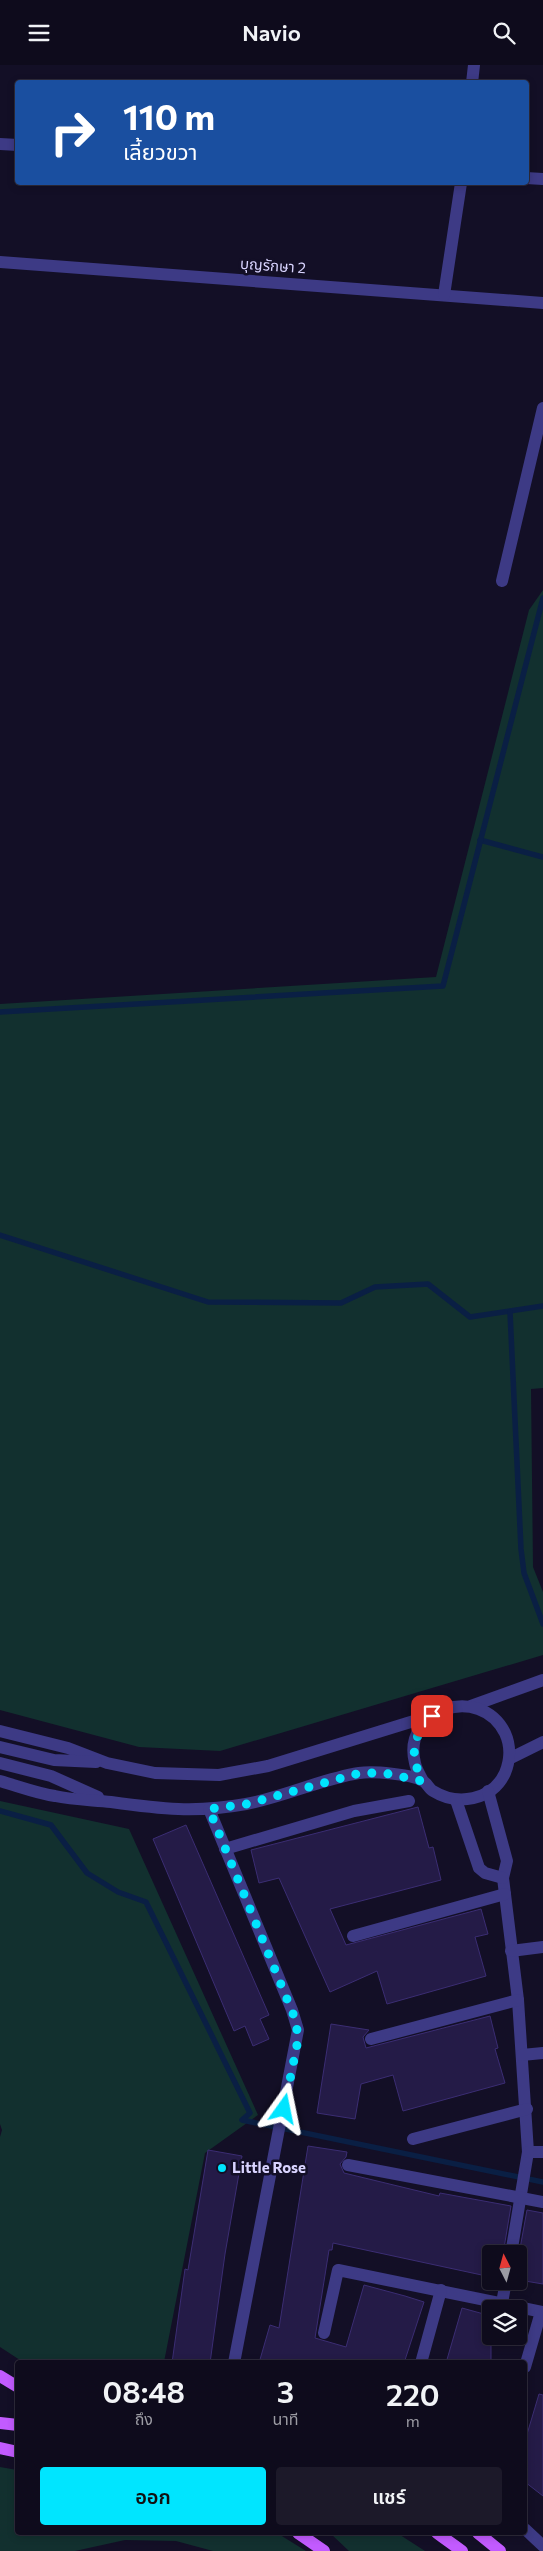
<!DOCTYPE html>
<html lang="th">
<meta charset="utf-8">
<style>
body{margin:0;font-family:Commissioner,"Noto Sans Thai",sans-serif;background:#1c1929;color:#f1f3f6;height:100vh;display:flex;flex-direction:column;font-size:19px;white-space:nowrap}
*{box-sizing:border-box;margin:0}
p{font-size:16px;color:#9b9ba3}
.icon{flex:none;width:28px;height:28px;fill:none;stroke:currentColor;stroke-width:2;stroke-linecap:round;stroke-linejoin:round}
.map{position:relative;flex:1;overflow:hidden}
.sheet{position:absolute;left:15px;top:2295px;width:512px;height:175px;display:flex;flex-direction:column;background:#0e0b1c;border-radius:5px;box-shadow:0 2px 8px #0003,0 0 0 1px #2e2b3b}
.sheet>*{flex:none}
.banner{position:absolute;left:15px;top:15px;width:514px;height:105px;border-radius:5px;box-shadow:0 2px 8px #0003,0 0 0 1px #2e2b3b;background:#1a4fa0;color:#fff;overflow:hidden}
.needle{width:32px;rotate:354deg}
.buttons{position:absolute;left:482px;top:2180px;display:grid;gap:10px}
.buttons a{display:grid;place-items:center;width:45px;height:45px;border-radius:5px;background:#0e0b1c;box-shadow:0 2px 8px #0003,0 0 0 1px #2e2b3b;font-size:25px}
.pin{position:absolute;display:grid;place-items:center;width:42px;height:42px;color:#fff;margin:-21px;border-radius:10px;box-shadow:0 2px 8px #0006}
.me{position:absolute;width:55px;margin:-28px;rotate:12deg;stroke-linejoin:round;filter:drop-shadow(0 0 4px #0008)}
.turn{display:flex;align-items:center;gap:18px;height:105px;padding:0 25px;font-size:22px}
.turn .icon{width:65px;height:65px;stroke-width:2.5}
.turn b{display:block;font-size:35px;line-height:42px}
.eta{display:flex;justify-content:space-evenly;align-items:center;height:85px;text-align:center}
.eta b{font-size:30px;font-weight:600;line-height:35px}
.cta{display:flex;gap:10px;margin-top:auto;padding:10px 25px}
.cta a{flex:1;height:58px;border-radius:5px;background:#00e5ff;color:#111;font-size:20px;font-weight:600;line-height:58px;text-align:center}
.cta a+a{background:#1c1929;color:#f1f3f6}
header{display:flex;justify-content:space-between;align-items:center;height:65px;padding:0 25px;background:#0e0b1c;font-size:22px;font-weight:600}
.map>svg:first-child{display:block}
.green{fill:#12302f}
.lines{fill:none;stroke-linecap:round;stroke-linejoin:round}
.stream{stroke:#0a1f44;stroke-width:5.5}
.building{fill:#241b47;stroke:#3b2d73}
.minor{stroke:#3d3a85;stroke-width:12}
.major{stroke:#c25bff;stroke-width:12}
.route{stroke:#00e5ff;stroke-width:9;stroke-dasharray:0 16.2}
.poi-dot{fill:#00e5ff;stroke:#130f26;stroke-width:2}
.labels{text-anchor:middle;stroke-width:5;stroke-linejoin:round;paint-order:stroke}
.street-label{font-size:15px;fill:#d9d4ff;stroke:#130f26}
.poi-label{font-size:15px;font-weight:bold;fill:#d9d4ff;stroke:#130f26;text-anchor:start}
</style>
<header><svg class="icon" aria-label="menu" viewBox="0 0 24 24"><path d="M4 6h16M4 12h16M4 18h16"/></svg>Navio<svg class="icon" aria-label="search" viewBox="0 0 24 24"><circle cx="10" cy="10" r="6"/><path d="M15 15l6 6"/></svg></header>
<div class="map">
<svg width="543" height="2486" viewBox="0 0 543 2486">
<rect width="100%" height="100%" fill="#130f26"/>
<g class="green">
<polygon points="543,525 543,1323 531,1324 533,1502 543,1527 543,1590 220,1686 139,1682 0,1645 0,939 436,912 529,545"/>
<polygon points="0,1736 129,1764 258,2050 205,2088 164,2297 23,2297 0,2282 0,2072 2,2065 0,2059"/>
<polygon points="0,2402 17,2405 18,2468 277,2468 306,2486 213,2486 176,2476 125,2475 75,2486 0,2486"/>
<polygon points="330,2468 397,2468 425,2486 349,2486"/>
</g>
<g class="lines">
<g class="stream">
<polyline points="480,775 543,792"/>
<polyline points="0,947 443,921 543,533"/>
<polyline points="0,1170 208,1237 341,1238 375,1222 428,1219 470,1252 543,1241"/>
<polyline points="510,1247 521,1484 524,1508 543,1559"/>
<polyline points="0,1746 51,1760 87,1808 118,1827 146,1837 250,2048 242,2055 543,2117"/>
</g>
</g>
<g class="building">
<polygon points="418,1742 429,1783 433,1782 441,1815 330,1844 346,1880 481,1844 488,1869 475,1872 486,1911 387,1939 377,1906 330,1927 279,1813 259,1818 251,1785"/>
<polygon points="186,1760 269,1950 260,1954 269,1974 253,1981 245,1961 234,1966 153,1774"/>
<polygon points="490,1951 498,1983 495,1984 505,2018 403,2046 393,2010 361,2019 355,2054 317,2048 331,1959 369,1965 363,1972 366,1983"/>
<polygon points="308,2081 347,2087 346,2092 340,2099 344,2108 439,2131 440,2128 511,2141 503,2189 491,2189 491,2212 333,2178 332,2185 329,2185 315,2273 346,2282 364,2220 405,2231 424,2237 404,2298 259,2298 270,2260 279,2263"/>
<polygon points="208,2085 242,2091 225,2189 210,2298 172,2298 185,2204 188,2205"/>
<polygon points="527,2145 543,2148 543,2219 519,2215 523,2189 519,2189"/>
<polygon points="462,2243 491,2251 491,2298 446,2298"/>
<polygon points="539,2329 543,2330 543,2431 525,2417 525,2376"/>
</g>
<g class="lines">
<g class="minor">
<polyline points="472,18 474,0"/>
<polyline points="0,79 18,80"/>
<polyline points="526,113 543,114"/>
<polyline points="0,197 543,238"/>
<polyline points="444,230 461,118"/>
<polyline points="502,516 543,343"/>
<polyline points="471,1641 543,1615"/>
<polyline points="0,1666 68,1683 107,1698 155,1708 219,1710 268,1701 430,1651"/>
<polyline points="0,1682 54,1695 96,1697"/>
<polyline points="509,1694 543,1677"/>
<polyline points="0,1698 51,1711 98,1732"/>
<path d="M 0,1716 C 18,1721 36,1728 55,1731 C 73,1735 92,1735 111,1737 C 161,1744 196,1748 246,1739 C 284,1732 321,1714 359,1708 C 373,1706 411,1709 423,1716 C 427,1718 429,1724 433,1726 C 457,1741 492,1736 505,1708 C 510,1696 511,1681 505,1668 C 480,1618 401,1644 415,1698 C 416,1704 420,1710 423,1716"/>
<polyline points="488,1726 507,1796 503,1813 518,1935 528,2087 511,2189"/>
<polyline points="456,1735 479,1803 485,1808 503,1813"/>
<polyline points="209,1744 292,1945 298,1965 234,2298"/>
<polyline points="225,1784 354,1746 409,1736"/>
<polyline points="353,1871 505,1829"/>
<polyline points="511,1886 543,1882"/>
<polyline points="371,1974 518,1935"/>
<polyline points="522,1990 543,1988"/>
<polyline points="413,2074 527,2044"/>
<polyline points="528,2087 543,2087"/>
<polyline points="348,2100 543,2137"/>
<polyline points="502,2238 506,2216"/>
<polyline points="324,2268 338,2205 543,2247"/>
<polyline points="421,2298 441,2225"/>
<polyline points="525,2302 541,2247"/>
<polyline points="525,2464 543,2481"/>
</g>
<g class="major">
<polyline points="0,2311 18,2322"/>
<polyline points="0,2358 18,2360"/>
<polyline points="0,2383 18,2387"/>
<polyline points="298,2468 324,2486"/>
<polyline points="437,2468 462,2486"/>
<polyline points="478,2468 500,2486"/>
</g>
</g>
<g class="lines">
<path class="route" d="M 284,2044 L 298,1975 L 296,1956 L 209,1744 L 247,1739 L 360,1708 L 384,1708 L 422,1716 C 410,1689 411,1673 432,1651"/>
</g>
<circle class="poi-dot" cx="222" cy="2103" r="5"/>
<g class="labels">
<g class="street-label">
<text transform="translate(273 201) rotate(4)" y="5">บุญรักษา 2</text>
</g>
<g class="poi-label">
<text x="232" y="2108">Little Rose</text>
</g>
</g>
</svg>
<div class="buttons">
<a><svg class="needle" viewBox="-14 -14 28 28"><path d="M0-13l5 13h-10z" fill="#e53935"/><path d="M0 13l5-13h-10z" fill="#9b9ba3"/></svg></a>
<a><svg class="icon" aria-label="layers" viewBox="0 0 24 24"><path d="M12 4l9 5-9 5-9-5zM3 14l9 5 9-5"/></svg></a>
</div>
<div class="pin" style="left:432px;top:1651px;background:#d93025"><svg class="icon" aria-label="arrive" viewBox="0 0 24 24"><path d="M6 21V4h12l-3 4 3 4H6"/></svg></div>
<svg class="me" style="left:284px;top:2044px" viewBox="-20 -20 40 40"><path d="M0-17L14 15 0 8-14 15z" fill="#00e5ff" stroke="#fff" stroke-width="4"/></svg>
<div class="banner">
<div class="turn"><svg class="icon" aria-label="right" viewBox="0 0 24 24"><path d="M7 20v-9h11M14 6l5 5-5 5"/></svg><div><b>110 m</b>เลี้ยวขวา</div></div>
</div>
<section class="sheet">
<div class="eta">
<div><b>08:48</b><p>ถึง</p></div>
<div><b>3</b><p>นาที</p></div>
<div><b>220</b><p>m</p></div>
</div>
<div class="cta"><a>ออก</a><a>แชร์</a></div>
</section>
</div>
